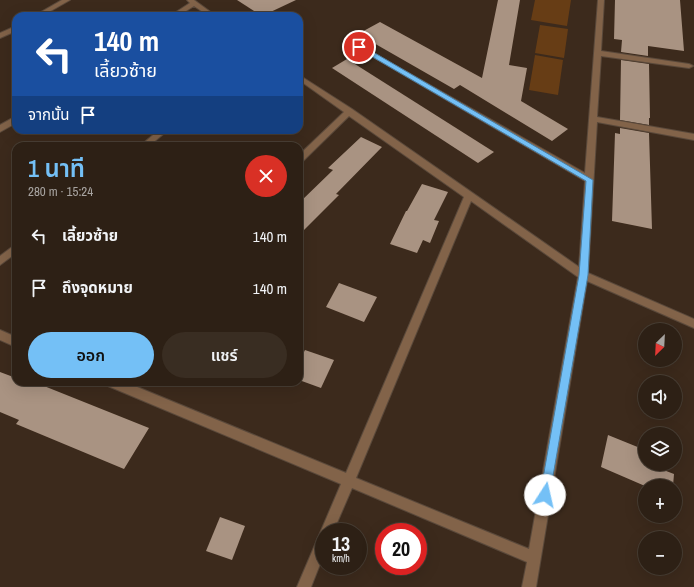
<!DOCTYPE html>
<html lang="th">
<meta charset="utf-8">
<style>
body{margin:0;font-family:"Archivo Narrow","Noto Sans Thai",sans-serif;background:#392d22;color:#f1f3f6;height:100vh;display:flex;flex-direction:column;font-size:15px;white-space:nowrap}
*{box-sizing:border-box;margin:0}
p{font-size:13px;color:#a7a3a0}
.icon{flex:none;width:22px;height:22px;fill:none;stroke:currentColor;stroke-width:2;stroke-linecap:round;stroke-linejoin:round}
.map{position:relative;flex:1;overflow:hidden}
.side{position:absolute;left:12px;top:142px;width:291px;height:244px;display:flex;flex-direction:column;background:#2d2015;border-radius:12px;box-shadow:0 4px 16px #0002,0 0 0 1px #483e34}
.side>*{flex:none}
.hud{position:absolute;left:12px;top:12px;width:291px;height:122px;border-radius:12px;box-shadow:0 4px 16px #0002,0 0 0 1px #483e34;background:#1a4fa0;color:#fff;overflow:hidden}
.needle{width:26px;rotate:204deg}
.tools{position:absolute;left:638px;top:323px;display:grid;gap:8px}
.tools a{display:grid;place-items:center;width:44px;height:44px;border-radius:50%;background:#2d2015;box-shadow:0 4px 16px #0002,0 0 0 1px #483e34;font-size:20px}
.speed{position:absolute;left:315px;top:523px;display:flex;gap:8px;font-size:20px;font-weight:700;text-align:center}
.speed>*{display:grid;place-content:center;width:52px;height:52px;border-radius:50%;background:#2d2015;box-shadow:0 4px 16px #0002,0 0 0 1px #483e34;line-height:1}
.speed small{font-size:10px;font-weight:400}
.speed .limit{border:6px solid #d22;background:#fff;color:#111}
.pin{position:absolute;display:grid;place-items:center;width:34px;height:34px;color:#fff;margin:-17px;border:2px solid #fff;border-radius:50%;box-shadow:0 1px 4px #0007}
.me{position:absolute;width:44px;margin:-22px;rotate:10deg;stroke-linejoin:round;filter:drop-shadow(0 0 3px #0008)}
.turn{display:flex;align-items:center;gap:14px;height:84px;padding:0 16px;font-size:18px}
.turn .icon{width:52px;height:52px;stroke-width:2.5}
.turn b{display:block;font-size:28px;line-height:34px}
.then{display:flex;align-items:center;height:38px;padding:0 16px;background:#0003;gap:8px;font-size:15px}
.round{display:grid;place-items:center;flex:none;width:42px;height:42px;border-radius:21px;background:#392d22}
.head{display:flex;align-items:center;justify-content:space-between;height:68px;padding:0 16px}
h1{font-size:24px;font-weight:600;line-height:30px;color:#74c0f6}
.button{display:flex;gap:8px;margin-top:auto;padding:8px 16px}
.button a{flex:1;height:46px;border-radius:24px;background:#74c0f6;color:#111;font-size:16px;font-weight:600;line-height:46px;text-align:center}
.button a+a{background:#392d22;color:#f1f3f6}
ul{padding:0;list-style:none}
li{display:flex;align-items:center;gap:12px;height:52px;padding:0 16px}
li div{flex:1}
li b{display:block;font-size:15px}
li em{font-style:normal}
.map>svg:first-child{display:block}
.green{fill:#673d15}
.building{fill:#a99382}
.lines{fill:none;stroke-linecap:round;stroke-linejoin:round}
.minor-casing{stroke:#5a493b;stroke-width:2}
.minor{fill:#826349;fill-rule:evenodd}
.route{fill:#74c0f6;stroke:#4b7da0}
</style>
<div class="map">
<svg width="694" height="587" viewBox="0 0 694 587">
<rect width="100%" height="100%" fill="#3c2a1c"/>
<g class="green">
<polygon points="535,0 571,0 567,26 531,20"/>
<polygon points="540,25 568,29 564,58 535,53"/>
<polygon points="535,55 563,60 558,95 529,90"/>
</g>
<g class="building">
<polygon points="237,0 296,0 262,16"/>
<polygon points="498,0 520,0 509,65 527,68 521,101 568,129 552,141 460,85 454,89 358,34 380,22 482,78"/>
<polygon points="615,0 680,0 684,51 648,46 648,56 621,52 622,40 614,39"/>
<polygon points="347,59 494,152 478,163 332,68"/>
<polygon points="621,60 649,64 650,118 649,118 649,125 620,120"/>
<polygon points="620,128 649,133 652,229 612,221 615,133 620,134"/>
<polygon points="361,137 382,147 336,194 339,195 299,235 299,203 333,170 328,168"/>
<polygon points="422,184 448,192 434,220 439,221 430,243 423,240 417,253 390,244 406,211 407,211"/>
<polygon points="339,283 377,297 364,322 326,307"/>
<polygon points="305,350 334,360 321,388 299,380 299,362"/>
<polygon points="0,372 16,378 16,382 34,382 149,428 124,469 16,424 19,420 0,412"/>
<polygon points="608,435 645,450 645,464 654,464 653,466 674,474 673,486 645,486 601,467"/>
<polygon points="220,517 245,526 232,560 206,551"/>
</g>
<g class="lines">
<g class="minor-casing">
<g id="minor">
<polygon points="62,0 70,0 42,16 34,16"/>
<polygon points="187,0 194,0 216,16 209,16 194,6 178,16 170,16 190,3"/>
<path d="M 598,0 L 604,0 L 601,51 L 689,64 L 693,66 L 689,68 L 601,56 L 597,117 L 694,134 L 694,140 L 597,122 L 588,273 L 694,319 L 694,328 L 587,281 L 536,587 L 522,587 L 527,562 L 352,488 L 333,532 L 324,532 L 324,554 L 311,587 L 297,587 L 341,484 L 108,386 L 106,382 L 125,382 L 346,473 L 464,197 L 349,116 L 302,162 L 299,163 L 299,155 L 344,112 L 299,80 L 299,75 L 352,109 L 579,267 L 585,181 L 356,47 L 361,46 L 585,173 ZM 471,201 L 578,277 L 529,549 L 356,478 Z"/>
<polygon points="16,26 16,31 0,38 0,33"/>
<polygon points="16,116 16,123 0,132 0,125"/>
<polygon points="159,130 168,130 149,146 140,146"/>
<polygon points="16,244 16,253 0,265 0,256"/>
<polygon points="0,330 16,337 16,347 0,340"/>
</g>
</g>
<use href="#minor" class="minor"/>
</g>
<polygon class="route" points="357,45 361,45 593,180 588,275 549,499 545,501 541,499 540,495 579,275 586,181 357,48"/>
</svg>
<div class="tools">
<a><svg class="needle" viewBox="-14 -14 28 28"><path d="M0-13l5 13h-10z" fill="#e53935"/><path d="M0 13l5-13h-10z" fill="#a7a3a0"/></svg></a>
<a><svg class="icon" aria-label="sound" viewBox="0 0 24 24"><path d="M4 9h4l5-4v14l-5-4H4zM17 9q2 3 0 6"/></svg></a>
<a><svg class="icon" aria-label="layers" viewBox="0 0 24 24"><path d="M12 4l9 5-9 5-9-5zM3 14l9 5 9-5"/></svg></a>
<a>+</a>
<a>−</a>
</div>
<div class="speed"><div>13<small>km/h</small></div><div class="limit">20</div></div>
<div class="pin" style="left:359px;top:47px;background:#d93025"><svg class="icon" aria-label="arrive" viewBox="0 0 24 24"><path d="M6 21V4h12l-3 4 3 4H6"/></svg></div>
<svg class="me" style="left:545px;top:495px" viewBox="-20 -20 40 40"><circle r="19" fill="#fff"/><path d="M0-13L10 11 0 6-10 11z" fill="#74c0f6"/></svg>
<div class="hud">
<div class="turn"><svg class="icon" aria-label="left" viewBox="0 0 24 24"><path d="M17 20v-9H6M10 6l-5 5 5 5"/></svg><div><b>140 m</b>เลี้ยวซ้าย</div></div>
<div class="then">จากนั้น<svg class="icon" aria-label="arrive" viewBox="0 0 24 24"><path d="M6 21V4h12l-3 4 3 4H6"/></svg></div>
</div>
<section class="side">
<div class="head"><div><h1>1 นาที</h1><p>280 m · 15:24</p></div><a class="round" style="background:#d93025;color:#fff"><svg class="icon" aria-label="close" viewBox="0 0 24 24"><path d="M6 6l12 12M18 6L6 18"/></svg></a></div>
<ul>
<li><svg class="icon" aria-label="left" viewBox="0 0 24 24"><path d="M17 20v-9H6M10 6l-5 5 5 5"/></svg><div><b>เลี้ยวซ้าย</b></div><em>140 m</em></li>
<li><svg class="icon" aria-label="arrive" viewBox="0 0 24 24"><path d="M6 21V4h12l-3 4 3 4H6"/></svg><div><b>ถึงจุดหมาย</b></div><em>140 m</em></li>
</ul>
<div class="button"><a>ออก</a><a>แชร์</a></div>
</section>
</div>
